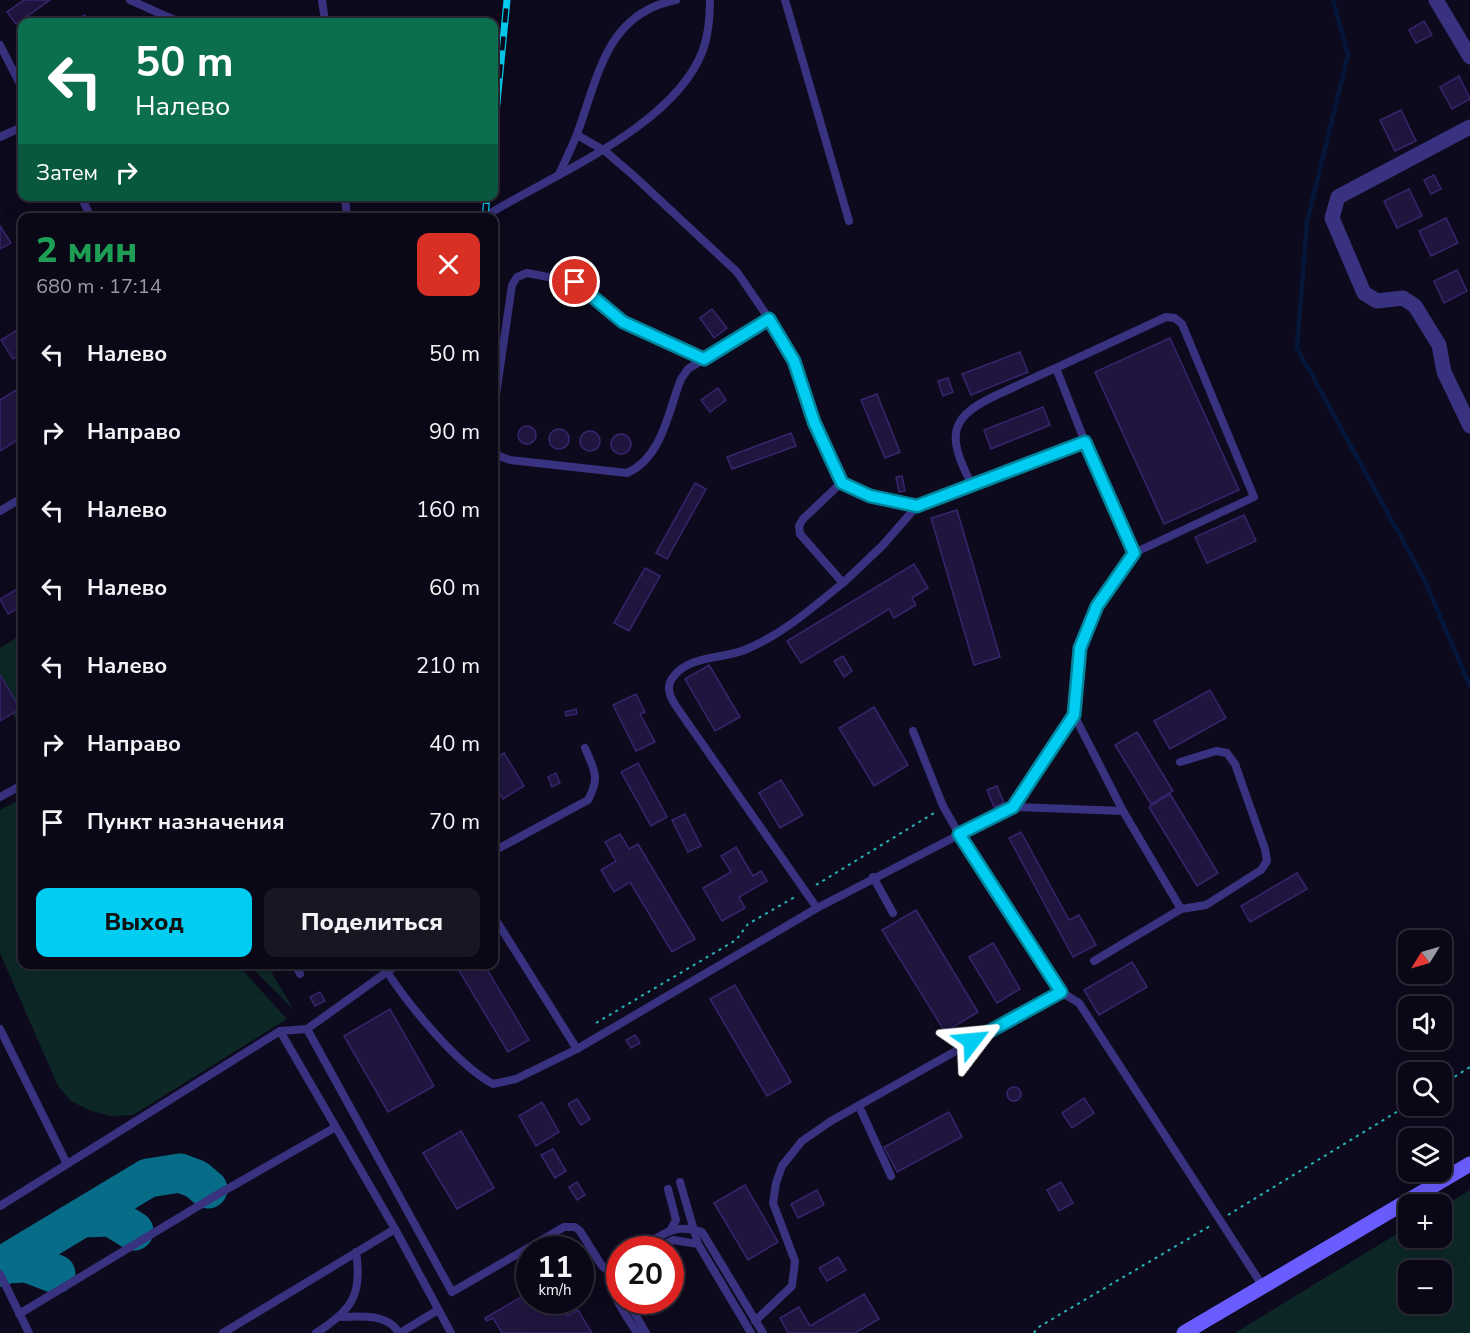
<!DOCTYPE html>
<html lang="ru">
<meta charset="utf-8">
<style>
body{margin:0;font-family:"Nunito Sans",sans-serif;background:#181623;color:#f1f3f6;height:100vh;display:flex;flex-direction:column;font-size:22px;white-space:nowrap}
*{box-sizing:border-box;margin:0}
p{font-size:20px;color:#999aa1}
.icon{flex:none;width:33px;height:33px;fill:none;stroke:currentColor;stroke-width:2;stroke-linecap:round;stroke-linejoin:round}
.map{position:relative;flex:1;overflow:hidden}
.details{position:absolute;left:18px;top:213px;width:480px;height:756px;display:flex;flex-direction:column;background:#0a0816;border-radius:12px;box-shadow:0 6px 24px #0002,0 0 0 2px #2a2935}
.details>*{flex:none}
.guide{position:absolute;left:18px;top:18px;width:480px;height:183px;border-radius:12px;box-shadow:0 6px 24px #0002,0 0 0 2px #2a2935;background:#0b6e4f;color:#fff;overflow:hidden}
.needle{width:39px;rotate:233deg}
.controls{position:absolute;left:1398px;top:930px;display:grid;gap:12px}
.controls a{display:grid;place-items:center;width:54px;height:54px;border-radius:12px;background:#0a0816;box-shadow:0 6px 24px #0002,0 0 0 2px #2a2935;font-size:30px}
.speed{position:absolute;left:516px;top:1236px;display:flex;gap:12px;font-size:30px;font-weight:700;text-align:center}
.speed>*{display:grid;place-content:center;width:78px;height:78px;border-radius:50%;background:#0a0816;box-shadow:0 6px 24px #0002,0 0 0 2px #2a2935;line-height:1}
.speed small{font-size:15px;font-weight:400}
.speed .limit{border:9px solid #d22;background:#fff;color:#111}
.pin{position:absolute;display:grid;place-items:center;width:51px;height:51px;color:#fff;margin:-26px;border:3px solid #fff;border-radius:50%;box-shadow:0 2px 6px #0007}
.me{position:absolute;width:66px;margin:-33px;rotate:61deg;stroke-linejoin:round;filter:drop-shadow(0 0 4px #0008)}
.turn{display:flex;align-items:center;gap:21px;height:126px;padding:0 18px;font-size:27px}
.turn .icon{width:78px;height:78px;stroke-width:2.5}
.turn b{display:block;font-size:42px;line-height:51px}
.then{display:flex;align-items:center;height:57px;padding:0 18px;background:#0003;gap:12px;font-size:22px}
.round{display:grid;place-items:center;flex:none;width:63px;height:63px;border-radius:12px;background:#181623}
.summary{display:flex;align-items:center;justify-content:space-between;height:102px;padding:0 18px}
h1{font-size:36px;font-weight:800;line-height:45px;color:#1e9e55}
.action{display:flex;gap:12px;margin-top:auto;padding:12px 18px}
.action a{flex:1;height:69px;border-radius:12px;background:#00cdf1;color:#111;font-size:24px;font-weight:800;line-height:69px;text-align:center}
.action a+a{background:#181623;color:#f1f3f6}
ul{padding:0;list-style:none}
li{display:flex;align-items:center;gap:18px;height:78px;padding:0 18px}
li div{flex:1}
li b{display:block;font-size:22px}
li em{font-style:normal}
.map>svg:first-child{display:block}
.green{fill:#0d2727;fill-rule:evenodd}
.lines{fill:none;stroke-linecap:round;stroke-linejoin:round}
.stream{stroke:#05163b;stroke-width:4.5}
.taxiway{stroke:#076c87;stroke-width:39}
.building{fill:#20153f;stroke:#37256d;stroke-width:1.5}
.path{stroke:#24b5b4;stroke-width:2;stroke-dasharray:3 4.5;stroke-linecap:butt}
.service{stroke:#393280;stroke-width:8}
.minor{stroke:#393280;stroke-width:15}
.secondary{stroke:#6a5dff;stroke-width:15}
.rail-casing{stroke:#00cdf1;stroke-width:7}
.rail{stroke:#0e0a1d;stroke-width:4.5;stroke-dasharray:14;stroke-linecap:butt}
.route-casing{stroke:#00859d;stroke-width:15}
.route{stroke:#00cdf1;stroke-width:10}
</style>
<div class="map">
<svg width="1470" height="1333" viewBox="0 0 1470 1333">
<rect width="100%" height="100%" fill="#0e0a1d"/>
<g class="green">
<polygon points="22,634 22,732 13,714 20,709 0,676 0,648"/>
<polygon points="22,798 22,964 238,965 287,1019 133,1115 111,1116 91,1111 71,1101 58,1086 0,953 0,810"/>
<polygon points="249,965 267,965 294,1010"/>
<path d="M 1470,1190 L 1470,1333 L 1235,1333 L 1408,1227 L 1408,1238 L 1442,1238 L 1442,1207 ZM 1408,1270 L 1442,1270 L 1442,1304 L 1408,1304 Z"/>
</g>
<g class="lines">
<polyline class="stream" points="1333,0 1348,55 1307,222 1297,348 1424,579 1470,686"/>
<g class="taxiway">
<polyline points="82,1218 111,1217 134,1231"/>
<polyline points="5,1264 27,1263 56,1274"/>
<polyline points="0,1267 148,1178 180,1173 196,1179 208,1189"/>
</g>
</g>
<g class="building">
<polygon points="24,0 50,0 16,24 7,12"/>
<polygon points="85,15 89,22 72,22"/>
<polygon points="1424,21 1432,35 1416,43 1409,30"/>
<polygon points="1459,76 1470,99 1452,109 1440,87"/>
<polygon points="1401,110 1416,141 1395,151 1380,120"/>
<polygon points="1434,175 1441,189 1431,194 1424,180"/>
<polygon points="1409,189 1422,216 1397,228 1384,201"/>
<polygon points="1446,218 1458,243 1431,256 1419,231"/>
<polygon points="0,226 11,243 0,249"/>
<polygon points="1457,270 1467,291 1444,303 1434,281"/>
<polygon points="712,309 727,328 714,338 700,318"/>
<polygon points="22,327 22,353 13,359 1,340"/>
<polygon points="1170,338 1239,490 1164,524 1095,372"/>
<polygon points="1020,352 1028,372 971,395 962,374"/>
<polygon points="948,378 953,392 943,396 938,381"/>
<polygon points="21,387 22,437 0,451 0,400"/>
<polygon points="718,388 726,400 710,412 701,400"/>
<polygon points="877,394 900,452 885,458 861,400"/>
<polygon points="1043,407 1050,425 991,449 984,430"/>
<circle cx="527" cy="435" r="9"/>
<circle cx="559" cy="439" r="10"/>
<circle cx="590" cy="441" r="10"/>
<polygon points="791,433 796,446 732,469 727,457"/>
<circle cx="621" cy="444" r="10"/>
<polygon points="902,476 905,491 899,492 896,477"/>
<polygon points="695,483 706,489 667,559 656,553"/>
<polygon points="957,510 1000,657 974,665 931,518"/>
<polygon points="1244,515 1256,541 1207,563 1195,537"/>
<polygon points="914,564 928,588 912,598 916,605 894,618 889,609 801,663 787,641"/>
<polygon points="645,568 660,576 629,631 614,623"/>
<polygon points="17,589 22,598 22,606 8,614 0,599"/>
<polygon points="843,656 852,671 844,677 834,661"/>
<polygon points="709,665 740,717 715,731 685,679"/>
<polygon points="1,676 20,709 0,721 0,676"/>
<polygon points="1210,690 1226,718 1170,749 1154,721"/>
<polygon points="636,694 645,712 640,714 655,742 636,751 613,705"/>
<polygon points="874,707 908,765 874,786 839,728"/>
<polygon points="576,709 577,714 566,716 565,712"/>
<polygon points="1137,732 1173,791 1151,804 1115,745"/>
<polygon points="504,753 524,786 503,799 494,784 494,759"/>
<polygon points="638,763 667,817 651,826 621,772"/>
<polygon points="556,773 560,783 552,787 548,777"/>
<polygon points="781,780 803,815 780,828 759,793"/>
<polygon points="997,786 1004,803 994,807 987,790"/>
<polygon points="1170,794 1218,873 1197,886 1149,807"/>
<polygon points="685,814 701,846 688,852 672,820"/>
<polygon points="1021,832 1069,920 1079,915 1096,945 1073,957 1009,838"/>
<polygon points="620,834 629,849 638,844 695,939 672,952 630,882 614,892 601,870 616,861 605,842"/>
<polygon points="736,847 753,876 761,871 767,881 739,897 745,908 722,921 703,888 731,872 721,856"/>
<polygon points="1297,873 1307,889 1250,922 1241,906"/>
<polygon points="916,910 978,1012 945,1032 882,930"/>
<polygon points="993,943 1020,989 997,1003 969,957"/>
<polygon points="1132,962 1147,987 1099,1015 1084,990"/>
<polygon points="455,964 484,964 529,1040 508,1052"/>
<polygon points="735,985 791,1082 767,1096 710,999"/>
<polygon points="320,992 325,1001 315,1006 310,997"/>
<polygon points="390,1009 434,1086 388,1112 344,1036"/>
<polygon points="635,1035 640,1043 631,1048 626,1040"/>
<circle cx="1014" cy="1094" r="7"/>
<polygon points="1084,1098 1094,1113 1072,1128 1062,1113"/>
<polygon points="577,1099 590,1119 581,1125 568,1104"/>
<polygon points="542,1102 559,1132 536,1146 519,1116"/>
<polygon points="949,1112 962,1137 897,1172 884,1147"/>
<polygon points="461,1131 494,1188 457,1209 423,1153"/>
<polygon points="553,1149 566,1171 555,1178 541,1155"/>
<polygon points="577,1182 585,1195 577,1200 569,1187"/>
<polygon points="1061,1182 1073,1203 1059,1211 1047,1190"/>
<polygon points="745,1185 778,1242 748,1260 714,1203"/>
<polygon points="817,1190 824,1205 798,1218 791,1204"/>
<polygon points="838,1257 846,1270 827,1281 819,1268"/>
<polygon points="530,1292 530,1300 559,1300 568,1316 578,1310 592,1333 502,1333 493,1318 487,1321 485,1318"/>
<polygon points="864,1294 879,1319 855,1333 788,1333 780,1318 799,1307 810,1326"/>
</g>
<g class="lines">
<g class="path">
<polyline points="816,885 934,813"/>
<polyline points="596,1023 736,940 748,924 795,897"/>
<polyline points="1442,1085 1470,1067"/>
<polyline points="1228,1215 1408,1105"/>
<polyline points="1034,1333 1037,1328 1210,1226"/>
</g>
<g class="service">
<polyline points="130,0 179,22"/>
<polyline points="322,0 325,22"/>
<polyline points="785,0 849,221"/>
<polyline points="0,45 22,88"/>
<path d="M 577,135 L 605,151 L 634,176 L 737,272 L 783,339 L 794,361 L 814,422 L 841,483 L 803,519 L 799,526 L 800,534 L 843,583 C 813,607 783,634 747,649 C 725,659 690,655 674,676 C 664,687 671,699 678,709 L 817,908"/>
<polyline points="0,137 22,127"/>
<path d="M 560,172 C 566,159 572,147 577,134 C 598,78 606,13 676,0"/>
<polyline points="81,196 91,218"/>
<polyline points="345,196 347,218"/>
<path d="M 482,218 C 549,176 674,128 703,50 C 709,33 710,17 710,0"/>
<polyline points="494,409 512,285 517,277 527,273 575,282 623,322 704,359"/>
<path d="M 494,449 L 499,456 L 510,460 L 627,473 C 662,458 668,412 681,379 L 688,369 L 769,319"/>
<polyline points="841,483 870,496 917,506"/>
<polyline points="971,483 1085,442"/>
<polyline points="0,511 22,498"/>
<path d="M 843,583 L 882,546 L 917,506 L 971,483 C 945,433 950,416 1001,393 C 1019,385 1037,376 1056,368"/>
<polyline points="1074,715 1123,811"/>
<polyline points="913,731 943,806 959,834 1061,992 1079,1003 1262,1285"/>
<polyline points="0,797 22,785"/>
<polyline points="1013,807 1123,811 1181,909"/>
<path d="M 494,851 L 588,800 C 600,778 595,771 585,748"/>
<polyline points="873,877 893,913"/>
<polyline points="494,917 577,1049"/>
<polyline points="1094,961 1181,909 1206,905 1261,870 1267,861 1265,849 1235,764 1227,753 1216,751 1180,762"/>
<polyline points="295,964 300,974"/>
<path d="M 382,964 C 405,1001 456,1064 493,1084 L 516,1079 L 577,1049 L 817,908 L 1013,807 L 1074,715 L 1080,648 L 1097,606 L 1134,553 L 1254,497 L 1182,324 L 1175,318 L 1166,317 L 1056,368 L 1085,442 L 1134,553"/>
<polyline points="0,1029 67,1164"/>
<polyline points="307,1029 452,1292 564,1227 575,1227 580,1231 602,1266 611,1273"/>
<polyline points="280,1031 395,1229 451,1333"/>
<polyline points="859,1106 891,1176"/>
<polyline points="680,1182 698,1244"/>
<polyline points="668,1189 676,1220 670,1231"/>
<polyline points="0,1206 280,1031 307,1029 398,964"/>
<path d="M 638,1250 C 663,1234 673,1223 702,1232 L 763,1333"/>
<polyline points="653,1250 673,1240 698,1244 751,1333"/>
<path d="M 620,1261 C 597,1281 626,1314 637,1333"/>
<polyline points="0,1274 29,1333"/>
<polyline points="627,1300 646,1333"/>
<polyline points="19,1314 215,1196 334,1128"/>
<path d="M 342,1317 C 362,1316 388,1314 399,1333"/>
<polyline points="755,1321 792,1286 795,1261 773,1203 776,1183 782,1166 802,1141 831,1121 1061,992"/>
<polyline points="223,1333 395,1229"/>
<path d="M 316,1333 C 351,1311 363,1295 356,1252"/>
<polyline points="400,1333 438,1310"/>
</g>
<g class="minor">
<polyline points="1436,0 1470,57"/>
<polyline points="1470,127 1338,197 1332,218 1364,293 1377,301 1403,298 1415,306 1439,345 1444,372 1470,426"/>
</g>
<polyline class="secondary" points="1184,1333 1470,1164"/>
<g class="rail-casing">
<g id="rail">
<polyline points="494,134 507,0"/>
<polyline points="485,218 487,196"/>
</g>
</g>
<use href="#rail" class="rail"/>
</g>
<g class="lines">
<g class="route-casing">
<polyline id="route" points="575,282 623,322 704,359 769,319 794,361 814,422 842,483 870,496 917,506 1085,442 1134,553 1097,606 1080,648 1074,715 1013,807 959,834 1061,992 972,1041"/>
</g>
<use href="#route" class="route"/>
</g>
</svg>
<div class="controls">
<a><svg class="needle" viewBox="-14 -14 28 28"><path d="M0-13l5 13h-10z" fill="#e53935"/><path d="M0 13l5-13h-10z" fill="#999aa1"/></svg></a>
<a><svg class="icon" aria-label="sound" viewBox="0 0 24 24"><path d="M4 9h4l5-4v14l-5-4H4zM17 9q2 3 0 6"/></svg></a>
<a><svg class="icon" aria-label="search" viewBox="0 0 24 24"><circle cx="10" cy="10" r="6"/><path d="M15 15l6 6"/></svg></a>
<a><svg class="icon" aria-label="layers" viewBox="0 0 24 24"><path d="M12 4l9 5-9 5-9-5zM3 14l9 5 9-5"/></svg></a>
<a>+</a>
<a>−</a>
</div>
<div class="speed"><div>11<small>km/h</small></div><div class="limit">20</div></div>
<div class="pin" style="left:575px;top:282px;background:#d93025"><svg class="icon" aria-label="arrive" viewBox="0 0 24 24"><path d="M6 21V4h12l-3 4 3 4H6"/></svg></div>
<svg class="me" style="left:972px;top:1041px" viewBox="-20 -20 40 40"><path d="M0-17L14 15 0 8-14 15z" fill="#00cdf1" stroke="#fff" stroke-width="4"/></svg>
<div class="guide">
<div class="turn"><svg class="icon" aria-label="left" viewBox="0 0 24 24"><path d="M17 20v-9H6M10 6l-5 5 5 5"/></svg><div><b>50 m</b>Налево</div></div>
<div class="then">Затем<svg class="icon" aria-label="right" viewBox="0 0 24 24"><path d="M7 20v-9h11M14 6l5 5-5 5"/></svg></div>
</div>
<section class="details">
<div class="summary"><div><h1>2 мин</h1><p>680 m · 17:14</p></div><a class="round" style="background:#d93025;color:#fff"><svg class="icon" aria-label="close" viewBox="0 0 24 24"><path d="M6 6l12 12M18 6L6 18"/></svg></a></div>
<ul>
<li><svg class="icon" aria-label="left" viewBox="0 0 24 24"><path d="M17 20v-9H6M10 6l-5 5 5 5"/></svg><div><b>Налево</b></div><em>50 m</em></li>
<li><svg class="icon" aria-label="right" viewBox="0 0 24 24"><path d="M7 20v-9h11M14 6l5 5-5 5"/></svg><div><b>Направо</b></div><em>90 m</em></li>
<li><svg class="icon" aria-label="left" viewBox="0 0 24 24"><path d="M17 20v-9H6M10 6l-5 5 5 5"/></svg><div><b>Налево</b></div><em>160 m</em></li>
<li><svg class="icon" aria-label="left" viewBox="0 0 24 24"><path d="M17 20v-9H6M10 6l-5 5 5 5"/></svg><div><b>Налево</b></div><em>60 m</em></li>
<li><svg class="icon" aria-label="left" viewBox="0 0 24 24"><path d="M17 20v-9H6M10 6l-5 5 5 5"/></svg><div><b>Налево</b></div><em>210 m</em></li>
<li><svg class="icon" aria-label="right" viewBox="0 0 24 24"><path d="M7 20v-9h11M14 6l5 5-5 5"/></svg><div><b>Направо</b></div><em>40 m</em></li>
<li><svg class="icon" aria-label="arrive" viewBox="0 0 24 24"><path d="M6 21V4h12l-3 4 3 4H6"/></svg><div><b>Пункт назначения</b></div><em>70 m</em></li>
</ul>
<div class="action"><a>Выход</a><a>Поделиться</a></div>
</section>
</div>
